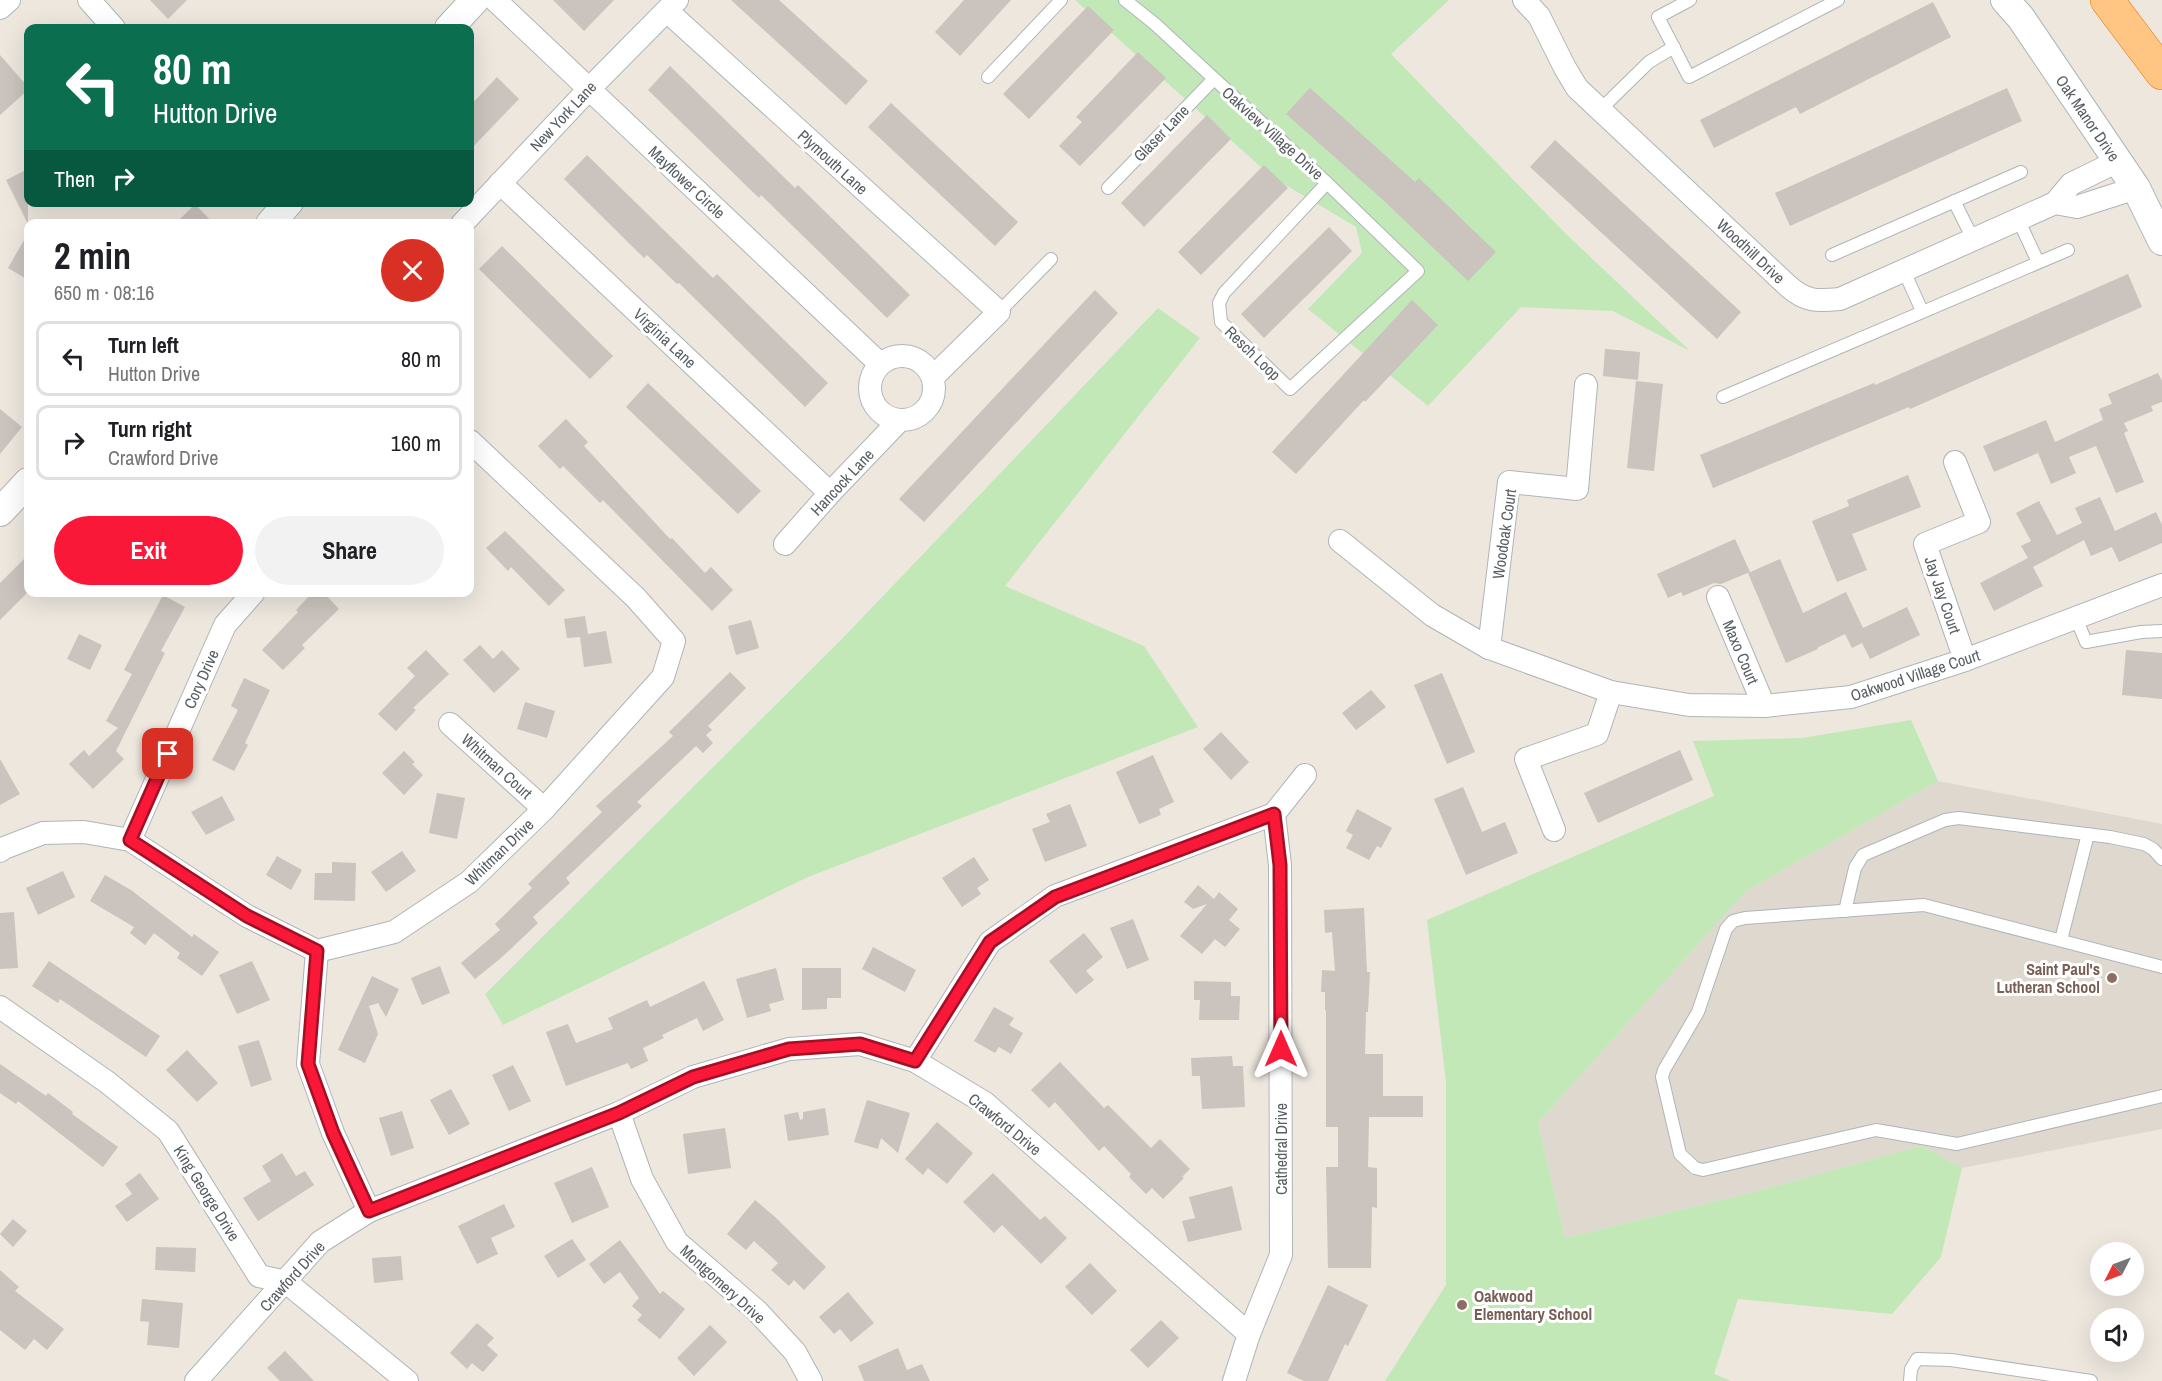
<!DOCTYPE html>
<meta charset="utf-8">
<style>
body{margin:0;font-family:"Archivo Narrow",sans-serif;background:#f2f2f2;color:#202124;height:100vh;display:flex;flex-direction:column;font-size:22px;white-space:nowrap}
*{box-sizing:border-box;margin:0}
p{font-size:20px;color:#757577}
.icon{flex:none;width:33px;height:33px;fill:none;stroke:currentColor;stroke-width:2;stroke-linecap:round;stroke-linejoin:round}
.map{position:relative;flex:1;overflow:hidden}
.sheet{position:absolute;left:24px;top:219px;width:450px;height:378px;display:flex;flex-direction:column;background:#fff;border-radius:12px;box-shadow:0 6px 24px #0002}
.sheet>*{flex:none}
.guide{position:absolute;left:24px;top:24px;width:450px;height:183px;border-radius:12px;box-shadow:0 6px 24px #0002;background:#0b6e4f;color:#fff;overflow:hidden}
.needle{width:39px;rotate:228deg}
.buttons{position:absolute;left:2090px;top:1242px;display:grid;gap:12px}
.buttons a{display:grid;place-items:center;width:54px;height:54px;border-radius:50%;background:#fff;box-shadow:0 6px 24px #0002;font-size:30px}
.pin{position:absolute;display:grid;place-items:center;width:51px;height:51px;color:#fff;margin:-26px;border-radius:12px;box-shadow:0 3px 9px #0006}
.me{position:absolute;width:66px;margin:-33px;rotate:0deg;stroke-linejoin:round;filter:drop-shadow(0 0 4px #0008)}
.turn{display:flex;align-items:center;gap:21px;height:126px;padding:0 30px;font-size:27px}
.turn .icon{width:78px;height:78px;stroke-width:2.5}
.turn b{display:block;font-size:42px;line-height:51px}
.then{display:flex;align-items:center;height:57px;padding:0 30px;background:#0003;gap:12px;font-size:22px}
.round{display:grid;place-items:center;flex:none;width:63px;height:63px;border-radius:32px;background:#f2f2f2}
.head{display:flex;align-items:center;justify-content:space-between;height:102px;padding:0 30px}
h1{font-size:36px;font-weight:700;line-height:45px}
.cta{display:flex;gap:12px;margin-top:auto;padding:12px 30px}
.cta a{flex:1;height:69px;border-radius:36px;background:#f91837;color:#fff;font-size:24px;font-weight:700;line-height:69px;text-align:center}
.cta a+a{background:#f2f2f2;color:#202124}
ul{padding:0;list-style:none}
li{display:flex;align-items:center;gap:18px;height:75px;margin:0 12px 9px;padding:0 18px;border:3px solid #e0e0e0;border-radius:12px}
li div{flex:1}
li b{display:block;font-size:22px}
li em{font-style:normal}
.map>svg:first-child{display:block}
.education{fill:#dfd8cf}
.green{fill:#c2e8b8}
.building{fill:#cac3be}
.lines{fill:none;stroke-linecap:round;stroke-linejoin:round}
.service-casing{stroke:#b0b5b8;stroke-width:14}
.minor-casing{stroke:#b0b5b8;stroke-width:24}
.tertiary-casing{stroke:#b0b5b8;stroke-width:30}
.motorway-casing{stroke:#eb6f00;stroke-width:34}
.service{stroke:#fff;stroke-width:12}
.minor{stroke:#fff;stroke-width:22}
.tertiary{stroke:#fff;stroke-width:28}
.motorway{stroke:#ffc583;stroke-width:33}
.route-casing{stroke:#a21024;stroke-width:15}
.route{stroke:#f91837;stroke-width:10}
.education-dot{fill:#8d6e63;stroke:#fff;stroke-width:2}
.labels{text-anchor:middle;stroke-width:6;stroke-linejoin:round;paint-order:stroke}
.street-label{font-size:16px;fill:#585e62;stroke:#fff}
.education-label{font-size:16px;font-weight:bold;fill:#785e54;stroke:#fff;text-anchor:end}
</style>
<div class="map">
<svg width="2162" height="1381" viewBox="0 0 2162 1381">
<rect width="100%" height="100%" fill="#ede7de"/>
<polygon class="education" points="1938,781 2162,824 2162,1129 1962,1168 1921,1146 1746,1194 1565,1238 1538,1123 1745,892"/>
<g class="green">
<polygon points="1075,0 1449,0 1391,54 1566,234 1690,351 1613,311 1521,307 1428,406 1308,309 1362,253 1356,227 1272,177"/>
<polygon points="1158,308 1200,338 1005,586 1144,646 1198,727 808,877 503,1025 485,994 842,639"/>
<polygon points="1911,720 1938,781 1745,892 1538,1123 1565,1238 1746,1194 1921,1146 1962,1168 1941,1257 1892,1314 1738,1299 1714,1374 1731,1381 1385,1381 1446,1285 1446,1082 1427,920 1714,796 1693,741 1802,738"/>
</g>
<g class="building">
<polygon points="150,0 187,0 168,19"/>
<polygon points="553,0 614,0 584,31"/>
<polygon points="731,0 779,0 868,81 846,105"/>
<polygon points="964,0 1011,0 960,56 935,32"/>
<polygon points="1933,2 1951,37 1800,114 1796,107 1714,148 1700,120"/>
<polygon points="1088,6 1114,30 1029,119 1003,94"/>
<polygon points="1138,52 1166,78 1080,166 1059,146 1082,122 1076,117"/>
<polygon points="0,55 28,87 28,90 0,115"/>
<polygon points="670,66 795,188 798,185 910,295 887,318 761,195 759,198 648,90"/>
<polygon points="497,77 519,99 470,150 470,106"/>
<polygon points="1310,88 1415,182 1419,178 1496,252 1468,281 1381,198 1286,114"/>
<polygon points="2007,88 2022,121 1790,226 1775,193"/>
<polygon points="891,103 1018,222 995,246 868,127"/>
<polygon points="1207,115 1231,139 1144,227 1121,203"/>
<polygon points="1555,140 1741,312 1717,339 1530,167"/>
<polygon points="587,155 713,278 717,274 828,383 805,407 679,283 677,284 647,255 644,258 564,179"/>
<polygon points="1264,165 1288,188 1201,275 1178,252"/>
<polygon points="28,169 28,224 6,180"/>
<polygon points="195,204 214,224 175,224"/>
<polygon points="1329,227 1352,251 1264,338 1241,314"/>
<polygon points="28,233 28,280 8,268"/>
<polygon points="502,246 613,356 590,379 479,269"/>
<polygon points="2128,274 2142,307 1910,409 1909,407 1713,488 1700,455 1874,383 1875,385"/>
<polygon points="1095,290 1118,313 924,522 899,499"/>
<polygon points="1412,300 1438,325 1365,402 1364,400 1296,474 1272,452"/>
<polygon points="1605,349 1640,352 1638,380 1603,376"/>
<polygon points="2158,373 2162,381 2162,402 2151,406 2153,411 2124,423 2128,431 2124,433 2144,482 2116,493 2096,446 2069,457 2076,473 2051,484 2038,453 1994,472 1983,446 2046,420 2055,442 2103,420 2099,409 2112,404 2108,394"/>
<polygon points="1636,381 1663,384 1654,471 1627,468"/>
<polygon points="648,383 761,491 738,514 626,407"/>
<polygon points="0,409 22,427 0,454"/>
<polygon points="566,419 588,442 584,446 670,539 672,538 705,573 711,567 733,590 712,611 603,500 600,503 563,466 560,469 538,446"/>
<polygon points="1908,475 1921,507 1852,534 1867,570 1837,582 1812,521 1849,506 1847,500"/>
<polygon points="2100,497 2115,531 2156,512 2162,525 2162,543 2119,562 2112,547 2091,556 2084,540 2033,567 2043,586 1994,611 1980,583 2028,558 2021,546 2031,541 2016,513 2039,501 2057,535 2082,523 2075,508"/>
<polygon points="505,531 565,590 549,606 511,567 508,571 486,548"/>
<polygon points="1735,539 1750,572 1721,584 1714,583 1683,596 1681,592 1668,598 1657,574"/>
<polygon points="28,555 28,592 0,620 0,583"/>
<polygon points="1780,559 1803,613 1846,592 1863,628 1907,607 1920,635 1870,659 1862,643 1852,648 1845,634 1817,648 1818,649 1786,663 1748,573"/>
<polygon points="313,592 323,592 339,609 302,645 305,648 283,670 262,650 298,612 296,610"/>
<polygon points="163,595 185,607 161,651 165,653 116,751 124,759 93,789 69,764 84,750 89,756 118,728 106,721 132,674 124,670"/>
<polygon points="585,616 588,634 606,631 612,663 584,667 580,637 567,638 564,619"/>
<polygon points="751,620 759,648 736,655 728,626"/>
<polygon points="79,634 102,645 90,670 67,659"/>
<polygon points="480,645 493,659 502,650 520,669 494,693 463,660"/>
<polygon points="426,650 449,674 413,708 416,710 396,731 378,714 415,676 407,668"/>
<polygon points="2126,650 2162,653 2162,699 2122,695"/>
<polygon points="730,672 746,688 708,726 712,730 706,735 713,743 703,753 696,746 637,802 642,806 566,878 570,883 533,917 538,923 501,958 475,979 461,963 500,930 495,924 532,888 528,884 602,812 596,806 673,736 669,732"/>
<polygon points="1442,673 1475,752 1447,764 1414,685"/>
<polygon points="244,678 270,690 245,743 248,745 234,771 212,760 238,710 231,706"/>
<polygon points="1371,690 1386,707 1356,730 1342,713"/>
<polygon points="525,702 555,711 547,738 517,729"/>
<polygon points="1221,732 1249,762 1231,780 1203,749"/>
<polygon points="1680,750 1693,780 1598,823 1584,793"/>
<polygon points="404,751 415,762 412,764 423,775 404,795 382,773"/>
<polygon points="1153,755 1174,802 1159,809 1161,815 1139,824 1116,772"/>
<polygon points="0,759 20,794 0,805"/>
<polygon points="1463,787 1482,832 1505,822 1518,853 1466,875 1434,799"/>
<polygon points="437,793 465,798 457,839 429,833"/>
<polygon points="222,796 235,820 206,835 191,812"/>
<polygon points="1070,804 1087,846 1045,862 1032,829 1050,822 1046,814"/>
<polygon points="1357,809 1392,828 1381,848 1377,846 1369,860 1346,848 1353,835 1346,831"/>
<polygon points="402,851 416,871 386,892 371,872"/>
<polygon points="277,856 302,870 291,890 266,875"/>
<polygon points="974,857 989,880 977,888 981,894 962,907 942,878"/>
<polygon points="332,862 356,863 355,901 314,900 315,873 332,873"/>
<polygon points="63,871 75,897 38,915 26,888"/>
<polygon points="105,875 131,890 192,937 194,934 219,952 202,976 177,958 180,953 154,933 145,945 130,933 134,927 90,901"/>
<polygon points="1198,885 1214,899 1219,892 1238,909 1229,920 1240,929 1225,947 1215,939 1202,954 1180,936 1207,904 1193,909 1184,902"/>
<polygon points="1364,908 1367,972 1370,972 1368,1012 1366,1012 1365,1054 1383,1054 1383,1096 1423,1096 1423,1117 1369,1117 1368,1167 1377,1168 1377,1208 1372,1207 1371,1268 1328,1268 1326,1167 1338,1167 1338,1127 1326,1127 1326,1010 1325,1010 1325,992 1321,992 1322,970 1335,971 1332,932 1325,933 1324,910"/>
<polygon points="14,912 18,968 0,969 0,913"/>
<polygon points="1133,919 1149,960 1127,969 1110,928"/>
<polygon points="1084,933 1103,957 1086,971 1094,980 1076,994 1049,961"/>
<polygon points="873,947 916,970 905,992 862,969"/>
<polygon points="49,961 160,1036 146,1057 60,999 58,1003 32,986"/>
<polygon points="252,961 270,1000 237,1014 219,975"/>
<polygon points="440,966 450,993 422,1005 411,978"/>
<polygon points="776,968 784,1000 769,1004 771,1011 747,1018 736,979"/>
<polygon points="802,968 841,968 841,998 827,998 827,1009 802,1010"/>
<polygon points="372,976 399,989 386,1017 378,1003 369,1006 378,1034 365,1063 338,1050"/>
<polygon points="704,981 724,1020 703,1031 697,1018 662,1035 664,1038 643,1048 648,1061 631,1069 628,1063 566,1086 546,1032 568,1024 576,1043 613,1029 608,1018 647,1000 650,1007"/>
<polygon points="1194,981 1231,982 1231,996 1240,996 1239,1020 1199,1020 1200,1000 1194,1000"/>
<polygon points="994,1007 1014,1018 1009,1025 1023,1033 1011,1054 999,1047 995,1053 974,1041"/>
<polygon points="259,1040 272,1080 251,1087 238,1046"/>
<polygon points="187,1050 218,1083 197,1102 166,1070"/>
<polygon points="1232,1056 1233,1066 1243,1066 1245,1107 1202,1109 1200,1076 1192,1076 1191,1058"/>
<polygon points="1060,1062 1104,1108 1108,1105 1151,1148 1160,1139 1190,1169 1182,1177 1184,1178 1163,1199 1152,1188 1146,1194 1129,1177 1131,1174 1104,1146 1099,1151 1055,1102 1049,1108 1031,1090"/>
<polygon points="0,1064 46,1096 48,1093 73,1112 72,1114 118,1147 103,1167 18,1101 16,1104 0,1093"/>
<polygon points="513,1065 531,1101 509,1111 492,1075"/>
<polygon points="451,1089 470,1124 449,1135 430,1100"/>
<polygon points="867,1100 910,1113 898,1153 881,1138 878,1149 854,1142"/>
<polygon points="825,1108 829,1135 788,1141 784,1115 798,1112 800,1120 803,1119 803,1112"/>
<polygon points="402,1111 414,1148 391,1156 379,1118"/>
<polygon points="937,1122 973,1153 947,1184 928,1168 923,1175 905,1159"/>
<polygon points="725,1128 731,1168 688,1174 683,1134"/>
<polygon points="282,1153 296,1176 305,1171 314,1185 258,1221 243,1198 271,1181 262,1166"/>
<polygon points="592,1167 609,1207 572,1223 554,1183"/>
<polygon points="140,1173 159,1199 127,1222 115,1206 132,1194 125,1184"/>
<polygon points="993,1173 1040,1220 1045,1216 1067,1238 1041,1264 1002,1225 994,1233 963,1202"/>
<polygon points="1232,1186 1242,1230 1188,1242 1182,1221 1195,1218 1189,1197"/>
<polygon points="755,1200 774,1216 826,1267 804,1290 794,1280 789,1286 771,1270 778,1263 754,1241 746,1250 727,1234"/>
<polygon points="504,1204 515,1227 491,1238 498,1254 477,1264 458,1226"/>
<polygon points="13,1219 27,1231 13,1247 0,1234"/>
<polygon points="572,1239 586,1260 558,1278 544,1256"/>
<polygon points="620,1240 660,1294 663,1291 685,1309 660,1339 637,1320 642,1315 632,1306 639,1298 620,1272 604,1284 589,1264"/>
<polygon points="156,1247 196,1248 195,1272 155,1270"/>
<polygon points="401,1256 403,1280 374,1283 372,1258"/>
<polygon points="1090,1263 1117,1291 1092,1315 1065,1287"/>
<polygon points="0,1270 19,1287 15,1291 64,1329 47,1350 34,1339 25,1350 0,1330"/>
<polygon points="1328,1285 1368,1305 1348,1346 1345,1344 1328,1381 1304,1381 1287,1373"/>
<polygon points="848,1292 874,1323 851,1342 840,1329 834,1334 819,1317"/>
<polygon points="142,1299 183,1303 179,1348 147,1345 149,1322 140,1321"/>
<polygon points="1161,1320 1179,1338 1148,1368 1130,1350"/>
<polygon points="477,1323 494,1338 487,1345 498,1355 483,1372 472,1363 467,1369 450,1353"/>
<polygon points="710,1325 727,1342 694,1376 677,1358"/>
<polygon points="898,1348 907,1370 922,1364 930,1381 864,1381 858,1366"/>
<polygon points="285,1351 314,1381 280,1381 267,1368"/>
</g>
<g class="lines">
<g class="service-casing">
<g id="service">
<polyline points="1125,0 1155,24 1327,183 1418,271 1290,389 1221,322 1219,303 1224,293 1327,183"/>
<polyline points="1690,0 1658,17 1689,77 1838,0"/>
<polyline points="988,77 1061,0"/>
<polyline points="1601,109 1649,62 1674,47"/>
<polyline points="1108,188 1214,79"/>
<polyline points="1954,201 1973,239"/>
<polyline points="2018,219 2038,262"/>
<polyline points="1832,255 2021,172"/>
<polyline points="1904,271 1922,311"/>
<polyline points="999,312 1051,259"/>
<polyline points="1723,397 2068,250"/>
<polyline points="2076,618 2086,642 2141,632 2162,631"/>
<polyline points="1845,911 1855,868 1863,855 1945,820 1959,818 2110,837 2144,844 2153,849 2162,859"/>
<polyline points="2061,940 2088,834"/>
<polyline points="2162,967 1924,905 1745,918 1733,921 1726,929 1698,1012 1664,1070 1662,1077 1680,1154 1695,1168 1703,1170 1876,1130 1957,1144 2162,1096"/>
<polyline points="1910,1381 1911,1369 1917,1359 1951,1360 2091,1381"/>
</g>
</g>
<g class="minor-casing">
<g id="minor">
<polyline points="89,0 114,28"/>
<polyline points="495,0 880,364"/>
<path d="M 1524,0 L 1539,16 L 1565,68 L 1577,88 L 1788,286 C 1806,302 1817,301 1840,299 L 2055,203 L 2071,184 L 2118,161"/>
<polyline points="0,8 9,0"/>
<polyline points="667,11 999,312 933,377"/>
<polyline points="500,183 830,493"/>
<polyline points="2055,203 2077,207 2136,188"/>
<polyline points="462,224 589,89 677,0"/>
<circle cx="902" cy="388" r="32"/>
<polyline points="1955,462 1979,522 1925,544 1965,660"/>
<polyline points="1340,541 1432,615 1489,648 1611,692 1689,705 1764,706 1851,697 1965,660 2162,585"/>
<polyline points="785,544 830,493 899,421"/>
<polyline points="1718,597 1764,706"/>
<polyline points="1489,648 1509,482 1577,489 1586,385"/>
<polyline points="450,724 544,809"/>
<polyline points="1554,830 1526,759 1597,734 1611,692"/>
<polyline points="130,840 225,625 254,592"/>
<polyline points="0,851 4,848 43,833 84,832 130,840 247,916 317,951 394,932 469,882 544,809 663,677 674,641 636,598 470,441"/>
<polyline points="317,951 308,1064 333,1133 369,1211"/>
<polyline points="0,1007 107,1082 168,1131 259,1276 286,1282 407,1381"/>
<polyline points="915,1061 990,942 1055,896 1274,814"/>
<polyline points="619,1113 642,1179 677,1242 757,1311 795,1352 811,1381"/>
<polyline points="196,1381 320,1242 369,1211 619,1113 693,1077 789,1049 860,1044 915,1061 985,1103 1249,1334"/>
<polyline points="1234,1381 1249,1334 1281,1255 1280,865 1274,814 1305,775"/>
</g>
</g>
<g class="tertiary-casing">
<g id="tertiary">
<polyline points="2005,0 2021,18 2136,188 2162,241"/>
<polyline points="449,28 475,0"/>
<polyline points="270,224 289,202"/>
<polyline points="0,512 28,482"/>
</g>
</g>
<g class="motorway-casing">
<polyline id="motorway" points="2107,0 2162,73"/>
</g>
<use href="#service" class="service"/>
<use href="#minor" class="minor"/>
<use href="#tertiary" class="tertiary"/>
<use href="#motorway" class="motorway"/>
</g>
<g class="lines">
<g class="route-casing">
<polyline id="route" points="168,754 130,840 247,916 317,951 308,1064 333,1133 369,1211 619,1113 693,1077 789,1049 860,1044 915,1061 990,942 1055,897 1274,814 1280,865 1281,1049"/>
</g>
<use href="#route" class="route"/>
</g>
<g class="education-dot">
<circle cx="2112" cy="978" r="6"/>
<circle cx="1462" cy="1305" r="6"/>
</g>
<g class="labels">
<g class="street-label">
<text transform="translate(563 116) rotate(-47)" y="6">New York Lane</text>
<text transform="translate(2088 118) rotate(56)" y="6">Oak Manor Drive</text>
<text transform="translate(1161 133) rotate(-46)" y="6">Glaser Lane</text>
<text transform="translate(1273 133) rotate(42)" y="6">Oakview Village Drive</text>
<text transform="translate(833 162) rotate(42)" y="6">Plymouth Lane</text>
<text transform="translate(687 182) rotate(43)" y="6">Mayflower Circle</text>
<text transform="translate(1751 251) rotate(43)" y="6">Woodhill Drive</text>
<text transform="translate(665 338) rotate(43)" y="6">Virginia Lane</text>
<text transform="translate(1253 353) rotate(44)" y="6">Resch Loop</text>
<text transform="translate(842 482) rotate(-47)" y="6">Hancock Lane</text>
<text transform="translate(1504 534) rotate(-82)" y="6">Woodoak Court</text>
<text transform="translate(1943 595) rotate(71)" y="6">Jay Jay Court</text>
<text transform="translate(1741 652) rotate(67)" y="6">Maxo Court</text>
<text transform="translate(1915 675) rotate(-18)" y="6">Oakwood Village Court</text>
<text transform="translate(201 679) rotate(-66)" y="6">Cory Drive</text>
<text transform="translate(497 766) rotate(42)" y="6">Whitman Court</text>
<text transform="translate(499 852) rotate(-44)" y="6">Whitman Drive</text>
<text transform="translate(1005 1124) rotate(39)" y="6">Crawford Drive</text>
<text transform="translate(1281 1149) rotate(-90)" y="6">Cathedral Drive</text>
<text transform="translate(207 1193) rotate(58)" y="6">King George Drive</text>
<text transform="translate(292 1276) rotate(-48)" y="6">Crawford Drive</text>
<text transform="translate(723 1284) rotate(42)" y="6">Montgomery Drive</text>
</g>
<g class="education-label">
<text x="2100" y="975">Saint Paul's<tspan x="2100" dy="18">Lutheran School</tspan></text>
<text x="1474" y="1302" text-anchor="start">Oakwood<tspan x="1474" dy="18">Elementary School</tspan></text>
</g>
</g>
</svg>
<div class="buttons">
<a><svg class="needle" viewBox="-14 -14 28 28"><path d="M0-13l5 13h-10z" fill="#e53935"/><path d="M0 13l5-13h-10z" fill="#757577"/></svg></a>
<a><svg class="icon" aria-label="sound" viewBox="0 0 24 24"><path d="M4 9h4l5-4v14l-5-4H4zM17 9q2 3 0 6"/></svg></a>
</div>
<div class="pin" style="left:168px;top:754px;background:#d93025"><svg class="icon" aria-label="arrive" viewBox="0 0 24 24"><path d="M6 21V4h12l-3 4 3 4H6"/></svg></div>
<svg class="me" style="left:1281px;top:1049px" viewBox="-20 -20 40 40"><path d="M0-17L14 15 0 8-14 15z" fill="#f91837" stroke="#fff" stroke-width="4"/></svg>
<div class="guide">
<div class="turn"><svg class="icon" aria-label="left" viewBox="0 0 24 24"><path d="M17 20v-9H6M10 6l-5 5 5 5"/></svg><div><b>80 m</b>Hutton Drive</div></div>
<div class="then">Then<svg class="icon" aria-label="right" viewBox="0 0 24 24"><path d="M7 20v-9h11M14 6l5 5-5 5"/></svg></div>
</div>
<section class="sheet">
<div class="head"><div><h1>2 min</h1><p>650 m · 08:16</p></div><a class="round" style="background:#d93025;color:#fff"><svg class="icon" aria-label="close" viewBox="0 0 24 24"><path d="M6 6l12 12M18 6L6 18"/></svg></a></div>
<ul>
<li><svg class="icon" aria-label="left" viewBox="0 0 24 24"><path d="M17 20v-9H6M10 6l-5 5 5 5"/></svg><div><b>Turn left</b><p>Hutton Drive</p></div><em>80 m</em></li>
<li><svg class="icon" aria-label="right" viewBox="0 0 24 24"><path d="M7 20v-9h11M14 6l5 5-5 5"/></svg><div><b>Turn right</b><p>Crawford Drive</p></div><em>160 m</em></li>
</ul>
<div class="cta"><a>Exit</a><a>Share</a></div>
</section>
</div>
